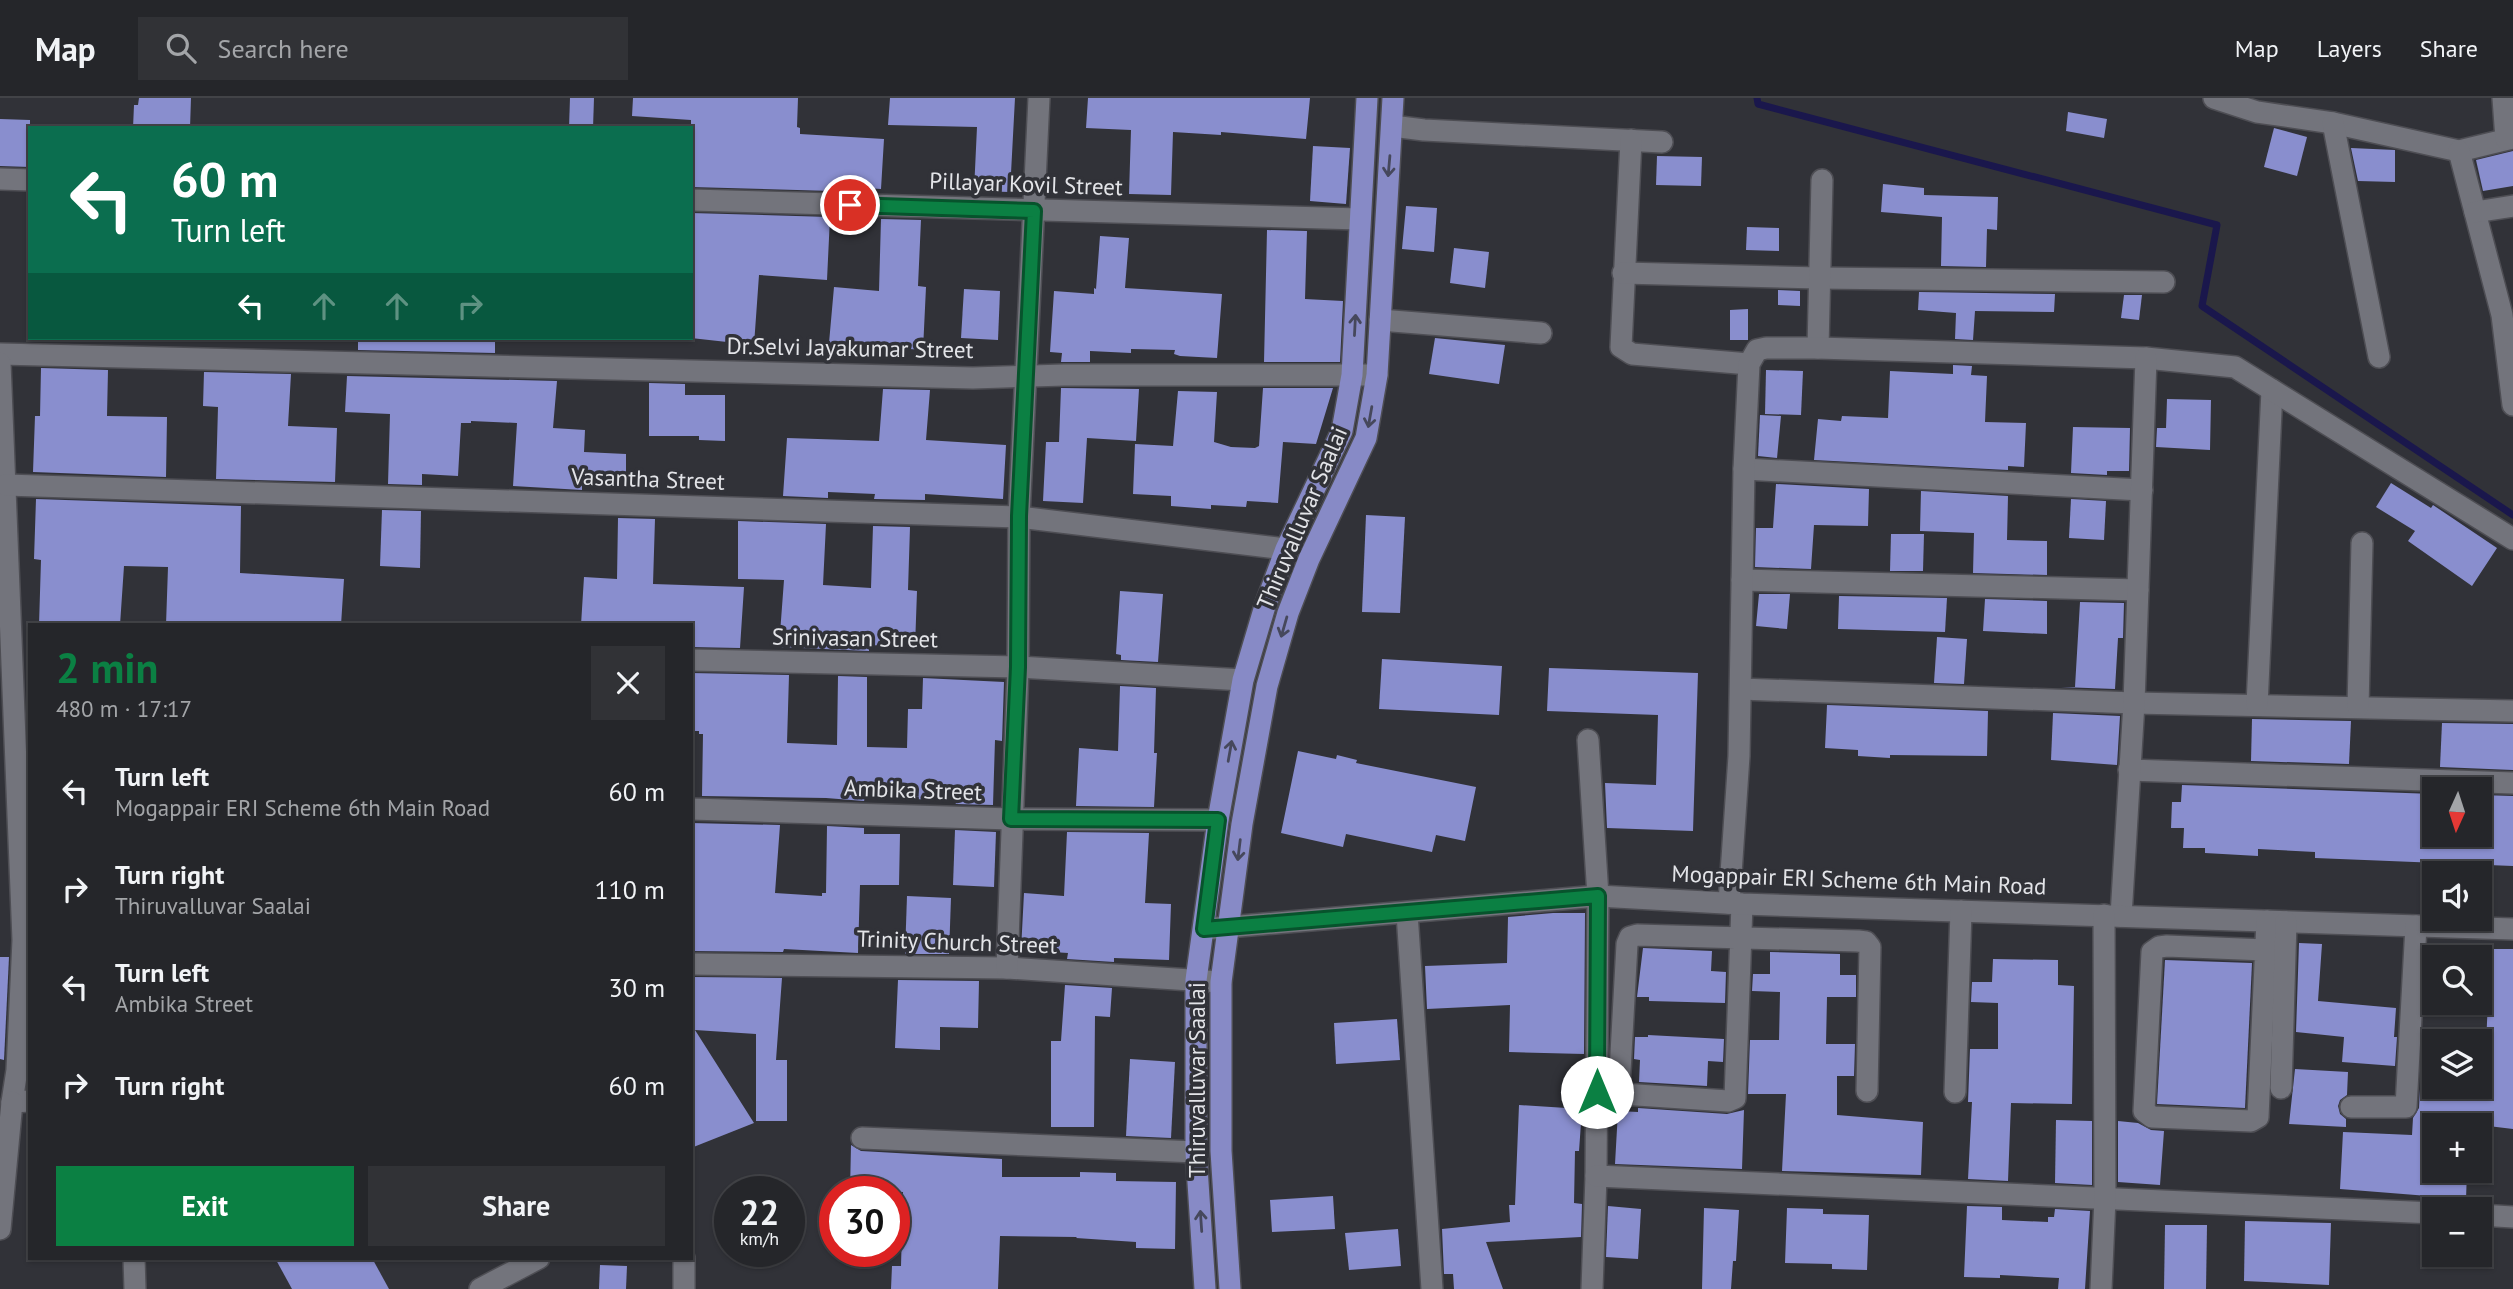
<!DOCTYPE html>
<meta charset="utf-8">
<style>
body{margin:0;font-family:"PT Sans",sans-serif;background:#313236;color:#f1f3f6;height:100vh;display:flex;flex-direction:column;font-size:26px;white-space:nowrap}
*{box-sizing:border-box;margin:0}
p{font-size:23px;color:#a3a5a8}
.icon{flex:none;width:38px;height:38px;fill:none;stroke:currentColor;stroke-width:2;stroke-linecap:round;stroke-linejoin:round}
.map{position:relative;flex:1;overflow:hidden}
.sheet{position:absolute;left:28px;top:525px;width:665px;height:637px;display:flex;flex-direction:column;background:#25262a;border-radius:0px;box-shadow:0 2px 5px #0004,0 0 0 2px #424347}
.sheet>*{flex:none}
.banner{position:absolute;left:28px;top:28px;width:665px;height:214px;border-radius:0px;box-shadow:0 2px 5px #0004,0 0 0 2px #424347;background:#0b6e4f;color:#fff;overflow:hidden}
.needle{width:46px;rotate:183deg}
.buttons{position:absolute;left:2422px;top:679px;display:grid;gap:14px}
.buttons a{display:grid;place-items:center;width:70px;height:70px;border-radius:0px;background:#25262a;box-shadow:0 2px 5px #0004,0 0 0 2px #424347;font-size:35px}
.speed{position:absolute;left:714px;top:1078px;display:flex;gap:14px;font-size:35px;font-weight:700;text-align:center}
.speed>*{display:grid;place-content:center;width:91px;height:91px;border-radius:50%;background:#25262a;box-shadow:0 2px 5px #0004,0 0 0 2px #424347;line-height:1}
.speed small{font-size:18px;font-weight:400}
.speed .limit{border:10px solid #d22;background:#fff;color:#111}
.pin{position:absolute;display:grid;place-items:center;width:60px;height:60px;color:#fff;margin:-30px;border:4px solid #fff;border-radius:50%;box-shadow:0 2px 7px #0007}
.me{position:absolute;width:77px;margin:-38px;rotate:0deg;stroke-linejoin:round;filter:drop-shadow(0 0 5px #0008)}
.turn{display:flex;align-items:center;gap:24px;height:147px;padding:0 28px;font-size:32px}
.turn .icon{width:91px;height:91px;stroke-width:2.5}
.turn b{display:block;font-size:49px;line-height:60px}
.lanes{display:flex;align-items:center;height:66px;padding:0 28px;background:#0003;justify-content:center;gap:35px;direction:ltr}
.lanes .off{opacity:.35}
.round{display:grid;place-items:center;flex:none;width:74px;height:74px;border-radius:0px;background:#313236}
.head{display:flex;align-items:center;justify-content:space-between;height:119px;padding:0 28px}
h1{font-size:42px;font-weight:800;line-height:52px;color:#0b8043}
.action{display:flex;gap:14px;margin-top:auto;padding:14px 28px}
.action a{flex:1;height:80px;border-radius:0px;background:#0b8043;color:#fff;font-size:28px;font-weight:800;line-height:80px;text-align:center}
.action a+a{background:#313236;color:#f1f3f6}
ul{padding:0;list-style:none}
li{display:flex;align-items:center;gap:21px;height:98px;padding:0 28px}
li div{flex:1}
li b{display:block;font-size:26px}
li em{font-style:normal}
header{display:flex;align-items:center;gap:42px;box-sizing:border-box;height:98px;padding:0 35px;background:#25262a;border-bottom:2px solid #424347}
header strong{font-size:33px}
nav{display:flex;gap:38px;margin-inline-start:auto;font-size:24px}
.search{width:490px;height:63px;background:#313236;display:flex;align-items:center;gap:18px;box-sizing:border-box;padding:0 24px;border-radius:0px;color:#a3a5a8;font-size:26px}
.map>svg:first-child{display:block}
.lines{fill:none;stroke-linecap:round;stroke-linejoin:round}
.stream{stroke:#1a174c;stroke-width:7}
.building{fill:#898ece}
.minor-casing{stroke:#4e4e54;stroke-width:24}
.major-casing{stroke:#4e4e54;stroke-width:24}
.minor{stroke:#73747c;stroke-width:21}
.major{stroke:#878ac6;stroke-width:21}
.oneway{stroke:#46485c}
.route-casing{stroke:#07532c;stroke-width:18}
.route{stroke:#0b8043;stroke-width:12}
.labels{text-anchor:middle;stroke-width:7;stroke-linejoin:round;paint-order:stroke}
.street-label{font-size:23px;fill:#e3e4e8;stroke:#313238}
</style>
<header>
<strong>Map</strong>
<div class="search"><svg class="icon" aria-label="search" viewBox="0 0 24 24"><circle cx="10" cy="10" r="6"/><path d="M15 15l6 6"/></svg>Search here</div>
<nav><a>Map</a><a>Layers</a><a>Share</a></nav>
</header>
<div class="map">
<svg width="2513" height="1191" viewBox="0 0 2513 1191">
<rect width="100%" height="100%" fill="#313238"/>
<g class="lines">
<polyline class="stream" points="1757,0 1758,6 2217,127 2202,208 2513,417"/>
</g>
<g class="building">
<polygon points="139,0 191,0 190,30 133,30 134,7 138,7"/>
<polygon points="570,0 594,0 593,30 569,30"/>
<polygon points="633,0 798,0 797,29 800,30 800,36 884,41 881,91 832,88 832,93 691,89 691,22 632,18"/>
<polygon points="890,0 1015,0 1010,94 974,93 977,29 888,27"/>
<polygon points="1088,0 1310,0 1306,41 1221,34 1221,37 1173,34 1171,97 1129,96 1131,32 1086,30"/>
<polygon points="2068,14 2107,21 2104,40 2066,33"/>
<polygon points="0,21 30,22 30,69 0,68"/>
<polygon points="2274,30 2307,39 2297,78 2264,69"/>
<polygon points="1313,48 1350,50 1346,106 1310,103"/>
<polygon points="2351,50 2395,52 2395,84 2358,83"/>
<polygon points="2513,53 2513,88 2483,93 2476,62"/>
<polygon points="1657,58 1702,59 1701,88 1656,87"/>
<polygon points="1883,86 1924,90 1924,97 1998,99 1997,132 1987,131 1986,169 1941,168 1942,119 1881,114"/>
<polygon points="1406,108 1437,110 1434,154 1402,151"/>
<polygon points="691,115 830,119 827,182 759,177 754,247 691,240"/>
<polygon points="881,121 921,122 918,188 926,189 923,252 829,245 834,189 879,193"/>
<polygon points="1747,129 1779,130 1779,153 1746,152"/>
<polygon points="1267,132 1307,133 1305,201 1343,203 1340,264 1264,264"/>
<polygon points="1100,138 1129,140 1125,190 1222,196 1217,260 1180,258 1174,256 1175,252 1131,251 1131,255 1090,253 1090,264 1061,264 1062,255 1050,254 1054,193 1094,196 1094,190 1096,191"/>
<polygon points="1454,150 1489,154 1485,190 1450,185"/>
<polygon points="964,191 1000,193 998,242 961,240"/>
<polygon points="1778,192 1800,193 1800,208 1778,207"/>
<polygon points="1919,194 2055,196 2054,214 1975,213 1973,242 1955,241 1956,215 1918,212"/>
<polygon points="2124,197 2142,197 2139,222 2121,220"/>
<polygon points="1748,211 1748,242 1730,242 1730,212"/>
<polygon points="358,240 495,240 495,255 358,252"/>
<polygon points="1435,240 1505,247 1499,286 1429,276"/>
<polygon points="1953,267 1972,268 1971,277 1987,278 1985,324 2026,325 2024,369 2008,368 2008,372 1814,362 1818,321 1841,323 1842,318 1888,320 1890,273 1953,276"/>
<polygon points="41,270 108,272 107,318 167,319 166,379 33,374 35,318 40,318"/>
<polygon points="1766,272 1803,273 1801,317 1765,316"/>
<polygon points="204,274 291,276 288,328 337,330 335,384 216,381 218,309 203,308"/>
<polygon points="347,278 557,283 553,330 585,332 584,354 626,356 626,387 582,386 582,392 513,388 517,325 471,323 471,325 461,325 458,378 422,376 422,387 388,386 390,316 345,314"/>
<polygon points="649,285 685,286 685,297 725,297 725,343 699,342 699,338 649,338"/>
<polygon points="1061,290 1139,291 1136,343 1087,340 1083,405 1043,403 1046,344 1059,344"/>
<polygon points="1263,290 1333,290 1316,346 1283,344 1278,405 1247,403 1246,409 1211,407 1211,411 1171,408 1171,398 1133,396 1135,346 1173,348 1178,293 1217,294 1214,344 1231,349 1255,350 1259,348"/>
<polygon points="883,291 930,292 926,342 1006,347 1003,401 925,396 925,402 874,401 875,396 828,394 828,400 783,398 787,340 879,343"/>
<polygon points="2167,301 2211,302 2210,352 2156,349 2157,330 2166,330"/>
<polygon points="1760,317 1781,318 1777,360 1758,358"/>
<polygon points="2073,329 2130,330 2129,373 2107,373 2107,377 2071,375"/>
<polygon points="2391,385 2431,410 2433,407 2497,450 2472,488 2408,443 2415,433 2376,409"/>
<polygon points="1776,386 1869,391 1868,428 1814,427 1811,471 1755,469 1756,430 1773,430"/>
<polygon points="1921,393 2008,398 2007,442 2047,443 2047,477 1973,475 1974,435 1920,433"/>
<polygon points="36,401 241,408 240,475 344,481 341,527 166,527 168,469 124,468 120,527 39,527 41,462 34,461"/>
<polygon points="2071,401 2106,403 2104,442 2069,440"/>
<polygon points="382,412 421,413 420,470 380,468"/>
<polygon points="1366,417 1405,419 1400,515 1362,514"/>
<polygon points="618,420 655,421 653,486 744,489 740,550 691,549 691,527 581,527 584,479 617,481"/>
<polygon points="738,423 826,426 823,487 871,490 873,428 910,429 908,492 917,493 915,549 869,547 869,553 779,549 784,482 738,481"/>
<polygon points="1891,436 1924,436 1923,473 1890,473"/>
<polygon points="1120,493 1163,496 1158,564 1121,562 1121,557 1116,556"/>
<polygon points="1759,496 1790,496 1787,531 1756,528"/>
<polygon points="1839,498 1947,500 1945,534 1838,531"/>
<polygon points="1985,501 2047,503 2047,536 1983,533"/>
<polygon points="2080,504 2124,505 2123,540 2118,540 2115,591 2061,589 2075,589"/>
<polygon points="1937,539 1967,541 1964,586 1934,585"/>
<polygon points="1382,561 1502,568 1499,617 1379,611"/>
<polygon points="1549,570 1698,575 1693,733 1607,730 1605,685 1656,687 1658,617 1547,613"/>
<polygon points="691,575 789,577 787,645 837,647 838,578 867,579 867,649 907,650 908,611 922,611 923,580 1004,584 1002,643 995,642 993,707 956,706 954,702 865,700 864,703 826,700 702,698 703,636 699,636 699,633 691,633"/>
<polygon points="1120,588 1156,590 1154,655 1157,655 1154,709 1076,708 1079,650 1118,653"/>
<polygon points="1827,607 1988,613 1987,658 1890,657 1890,660 1858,658 1858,652 1825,650"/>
<polygon points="2053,615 2120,618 2117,667 2051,662"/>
<polygon points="2252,621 2351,623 2349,666 2251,663"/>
<polygon points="2442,625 2513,626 2513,672 2440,669"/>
<polygon points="1298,653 1336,661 1337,657 1357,662 1356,665 1476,689 1465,743 1436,737 1432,754 1346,736 1343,749 1281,735"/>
<polygon points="2182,687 2434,696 2434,737 2480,737 2480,697 2513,698 2513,768 2315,760 2315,754 2258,751 2258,758 2205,755 2205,750 2183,750 2184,730 2171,730 2172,704 2181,704"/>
<polygon points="691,725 780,727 775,795 822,798 822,795 826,795 827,728 864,730 864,736 900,736 899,787 860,787 858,855 784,851 783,854 691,853"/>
<polygon points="955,732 996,734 994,789 953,787"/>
<polygon points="1067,734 1149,735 1145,805 1171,806 1169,862 1114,860 1114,864 1067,861 1068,855 1021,852 1024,795 1064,798"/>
<polygon points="907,798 951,800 949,856 905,856"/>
<polygon points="1553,815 1585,815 1584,956 1509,954 1510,907 1427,911 1425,868 1507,865 1508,819"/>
<polygon points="2299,845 2322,846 2318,903 2396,910 2394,939 2397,939 2395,968 2342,964 2344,939 2296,934"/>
<polygon points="1643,850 1712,853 1711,873 1726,874 1725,905 1649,903 1649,899 1637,899"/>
<polygon points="2490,851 2513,851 2513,1031 2480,1027 2434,1027 2434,1073 2467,1073 2466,1101 2340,1091 2343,1034 2412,1037 2413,1020 2419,1010 2420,991 2484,995 2488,901 2480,900 2480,860 2490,860"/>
<polygon points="1770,854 1840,856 1840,877 1856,877 1856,899 1827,899 1826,946 1855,946 1854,978 1837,978 1837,1017 1923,1024 1921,1077 1782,1073 1786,996 1748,996 1750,942 1779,942 1780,894 1752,893 1753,876 1770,876"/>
<polygon points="0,859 9,859 4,962 0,961"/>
<polygon points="1993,861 2058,862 2058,887 2074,888 2072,1006 2011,1005 2008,1083 1968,1081 1972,1004 1968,1004 1970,951 1998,951 1998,905 1971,904 1972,884 1992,884"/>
<polygon points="2165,862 2252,865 2245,1010 2157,1006"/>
<polygon points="691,879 782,880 776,962 787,962 787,1023 756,1023 756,936 695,932 754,1025 691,1050"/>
<polygon points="898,882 979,883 978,930 940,929 940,952 895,950"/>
<polygon points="1065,887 1112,890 1110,919 1095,918 1094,1029 1051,1029 1051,943 1061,943"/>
<polygon points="1397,921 1400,962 1336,966 1334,925"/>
<polygon points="1648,937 1724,941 1723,964 1708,963 1707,988 1639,984 1640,962 1634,961 1635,939 1648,939"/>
<polygon points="1130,961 1175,964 1171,1040 1126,1038"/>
<polygon points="2295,971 2348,974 2347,997 2340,1002 2338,1008 2340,1016 2346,1021 2346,1029 2289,1026"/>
<polygon points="1519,1007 1582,1011 1579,1053 1575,1053 1574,1105 1582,1106 1581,1139 1486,1144 1503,1191 1454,1191 1453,1176 1444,1176 1442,1131 1510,1124 1509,1107 1515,1107"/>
<polygon points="1638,1010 1727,1016 1744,1012 1742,1071 1615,1066 1618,1013 1638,1014"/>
<polygon points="2056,1022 2092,1023 2092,1087 2055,1085"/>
<polygon points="2118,1023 2138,1025 2151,1032 2164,1033 2160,1087 2118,1084"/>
<polygon points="851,1047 861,1053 1002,1061 1002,1079 1080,1079 1080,1074 1116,1075 1116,1083 1176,1084 1175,1151 1136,1150 1136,1144 1076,1140 1077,1139 1000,1138 998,1191 891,1191 892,1168 901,1168 903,1094 850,1094"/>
<polygon points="1333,1098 1335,1131 1272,1134 1270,1102"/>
<polygon points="1608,1108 1641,1111 1638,1161 1606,1159"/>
<polygon points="1967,1108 2002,1109 2002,1122 2048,1124 2048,1119 2054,1119 2055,1111 2090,1113 2085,1191 2058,1191 2059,1180 2000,1177 2000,1180 1964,1179"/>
<polygon points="1704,1110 1739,1112 1736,1163 1733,1163 1731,1191 1702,1191"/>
<polygon points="1787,1110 1823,1111 1823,1116 1869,1117 1867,1172 1832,1171 1832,1166 1785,1165"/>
<polygon points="2245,1123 2331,1125 2329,1187 2244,1183"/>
<polygon points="2165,1127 2207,1127 2206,1191 2164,1191"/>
<polygon points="1398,1131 1401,1168 1349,1172 1345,1135"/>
<polygon points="275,1160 372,1160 389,1191 292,1191"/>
<polygon points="600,1167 627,1168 626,1191 599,1191"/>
</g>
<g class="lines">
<g class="minor-casing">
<g id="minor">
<polyline points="2214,0 2257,14 2333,25 2459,53 2513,40"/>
<polyline points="2503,0 2506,41"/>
<polyline points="2333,25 2379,259"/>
<polyline points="1392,28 1424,32 1662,44"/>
<polyline points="1631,42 1621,249 1632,256 1749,266"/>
<polyline points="2459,53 2502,217 2513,307"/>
<polyline points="0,81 30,82"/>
<polyline points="691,102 1360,121"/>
<polyline points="2475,114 2513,108"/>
<polyline points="1623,175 1819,180 2164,184"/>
<polyline points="1380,222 1541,235"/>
<polyline points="1818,250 1822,82"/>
<polyline points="0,256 973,280 1064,277 1377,277"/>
<polyline points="0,265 23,842 17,972 12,1004 30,1003"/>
<polyline points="1744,371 2142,392"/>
<polyline points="6,387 1019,419 1286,451"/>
<polyline points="1742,482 2138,492"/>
<polyline points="691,562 1018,569 1243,582"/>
<polyline points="1741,591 2134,605 2513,613"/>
<polyline points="2257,607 2272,292"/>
<polyline points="2358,609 2362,445"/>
<polyline points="1588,642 1598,798 1596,1078 1592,1191"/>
<polyline points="2129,672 2513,685"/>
<polyline points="691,711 1011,721 1218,722"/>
<polyline points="1729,805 1739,658 1744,371 1749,266 1757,252 1766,250 1818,250 2146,260 2235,269 2513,441"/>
<polyline points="1742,806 1735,1000 1728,1003 1622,996 1619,992 1627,846 1630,839 1637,837 1858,843 1866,844 1870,849 1867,993"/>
<polyline points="1407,815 1432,1191"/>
<polyline points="2121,818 2134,605 2146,260"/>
<polyline points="1204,831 1598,798 1742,806 2513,831"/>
<polyline points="2265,852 2167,848 2159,849 2152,854 2144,1013 2152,1019 2251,1023 2258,1019 2267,823"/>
<polyline points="691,866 1007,870 1221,884"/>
<polyline points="1007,870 1018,569 1019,419 1039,0"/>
<polyline points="2281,990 2286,824"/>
<polyline points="1955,994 1961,813"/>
<polyline points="2351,1009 2406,1009 2416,828"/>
<polyline points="862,1040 1196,1054"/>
<polyline points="1596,1078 2434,1115"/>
<polyline points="2480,1117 2513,1119"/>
<polyline points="0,1131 12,1004"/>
<polyline points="134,1160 135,1191"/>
<polyline points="480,1191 539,1160"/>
<polyline points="684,1191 684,1160"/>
<polyline points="2101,1191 2105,1100 2104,817"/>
</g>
</g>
<g class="major-casing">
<g id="major">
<polyline points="1205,1191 1196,1054 1196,882 1218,722 1243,582 1265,508 1286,451 1342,333 1352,277 1367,0"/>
<polyline points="1230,1191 1221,1053 1221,884 1242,726 1267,588 1288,515 1309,461 1366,340 1377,277 1393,0"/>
</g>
</g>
<use href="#minor" class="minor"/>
<use href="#major" class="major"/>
</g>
<defs><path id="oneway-shaft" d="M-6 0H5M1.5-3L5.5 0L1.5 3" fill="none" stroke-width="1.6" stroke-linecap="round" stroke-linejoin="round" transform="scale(1.75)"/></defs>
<g class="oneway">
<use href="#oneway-shaft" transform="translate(1389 68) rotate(95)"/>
<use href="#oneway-shaft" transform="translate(1355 227) rotate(-87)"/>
<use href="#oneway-shaft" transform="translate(1370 319) rotate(100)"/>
<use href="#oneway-shaft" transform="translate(1284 529) rotate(106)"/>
<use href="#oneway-shaft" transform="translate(1230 653) rotate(-80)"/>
<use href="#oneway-shaft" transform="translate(1239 752) rotate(97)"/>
<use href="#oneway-shaft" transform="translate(1201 1123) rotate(-94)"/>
</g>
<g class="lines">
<g class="route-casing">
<polyline id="route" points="850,107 1034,113 1019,418 1018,569 1011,721 1218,722 1204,831 1598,798 1597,994"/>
</g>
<use href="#route" class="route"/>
</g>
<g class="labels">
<g class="street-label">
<text transform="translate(1026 86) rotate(2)" y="8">Pillayar Kovil Street</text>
<text transform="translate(850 250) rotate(1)" y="8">Dr.Selvi Jayakumar Street</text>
<text transform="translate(648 381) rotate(2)" y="8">Vasantha Street</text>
<text transform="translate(1302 420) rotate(-67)" y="8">Thiruvalluvar Saalai</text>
<text transform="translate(855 540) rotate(1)" y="8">Srinivasan Street</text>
<text transform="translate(913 692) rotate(2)" y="8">Ambika Street</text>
<text transform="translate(1859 782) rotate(2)" y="8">Mogappair ERI Scheme 6th Main Road</text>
<text transform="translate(957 844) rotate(2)" y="8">Trinity Church Street</text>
<text transform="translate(1197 982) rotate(-90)" y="8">Thiruvalluvar Saalai</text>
</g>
</g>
</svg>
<div class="buttons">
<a><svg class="needle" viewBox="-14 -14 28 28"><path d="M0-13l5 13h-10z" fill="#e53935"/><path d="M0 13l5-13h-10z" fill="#a3a5a8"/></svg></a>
<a><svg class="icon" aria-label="sound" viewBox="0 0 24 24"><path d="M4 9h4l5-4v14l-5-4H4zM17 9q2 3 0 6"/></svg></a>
<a><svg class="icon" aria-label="search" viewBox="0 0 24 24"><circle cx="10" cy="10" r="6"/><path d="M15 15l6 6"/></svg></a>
<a><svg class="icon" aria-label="layers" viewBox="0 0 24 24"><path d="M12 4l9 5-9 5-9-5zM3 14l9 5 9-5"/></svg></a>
<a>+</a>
<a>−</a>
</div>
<div class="speed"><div>22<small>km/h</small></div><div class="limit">30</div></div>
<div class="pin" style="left:850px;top:107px;background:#d93025"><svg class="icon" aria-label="arrive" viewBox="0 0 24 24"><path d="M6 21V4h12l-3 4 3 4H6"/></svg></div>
<svg class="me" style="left:1597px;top:994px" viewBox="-20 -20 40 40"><circle r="19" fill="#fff"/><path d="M0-13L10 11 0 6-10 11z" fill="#0b8043"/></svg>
<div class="banner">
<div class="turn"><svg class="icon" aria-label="left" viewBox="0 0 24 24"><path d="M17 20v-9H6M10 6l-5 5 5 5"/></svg><div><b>60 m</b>Turn left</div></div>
<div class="lanes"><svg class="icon" aria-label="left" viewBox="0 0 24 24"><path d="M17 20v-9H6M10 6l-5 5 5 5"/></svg><svg class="icon off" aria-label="ahead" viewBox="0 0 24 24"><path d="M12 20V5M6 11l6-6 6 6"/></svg><svg class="icon off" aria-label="ahead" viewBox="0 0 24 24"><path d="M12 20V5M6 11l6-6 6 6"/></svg><svg class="icon off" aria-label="right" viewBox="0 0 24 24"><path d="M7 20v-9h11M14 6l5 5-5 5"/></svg></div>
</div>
<section class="sheet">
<div class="head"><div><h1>2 min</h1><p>480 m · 17:17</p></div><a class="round"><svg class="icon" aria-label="close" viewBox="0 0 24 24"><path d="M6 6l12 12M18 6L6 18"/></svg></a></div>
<ul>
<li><svg class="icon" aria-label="left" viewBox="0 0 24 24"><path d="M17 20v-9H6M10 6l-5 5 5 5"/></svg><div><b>Turn left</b><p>Mogappair ERI Scheme 6th Main Road</p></div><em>60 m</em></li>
<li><svg class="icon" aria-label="right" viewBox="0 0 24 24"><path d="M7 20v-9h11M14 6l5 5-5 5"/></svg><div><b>Turn right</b><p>Thiruvalluvar Saalai</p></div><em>110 m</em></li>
<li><svg class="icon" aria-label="left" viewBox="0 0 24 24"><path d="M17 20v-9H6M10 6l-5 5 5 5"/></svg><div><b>Turn left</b><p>Ambika Street</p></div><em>30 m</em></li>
<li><svg class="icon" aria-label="right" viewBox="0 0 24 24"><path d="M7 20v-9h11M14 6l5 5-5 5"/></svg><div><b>Turn right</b></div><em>60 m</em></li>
</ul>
<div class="action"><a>Exit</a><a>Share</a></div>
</section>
</div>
